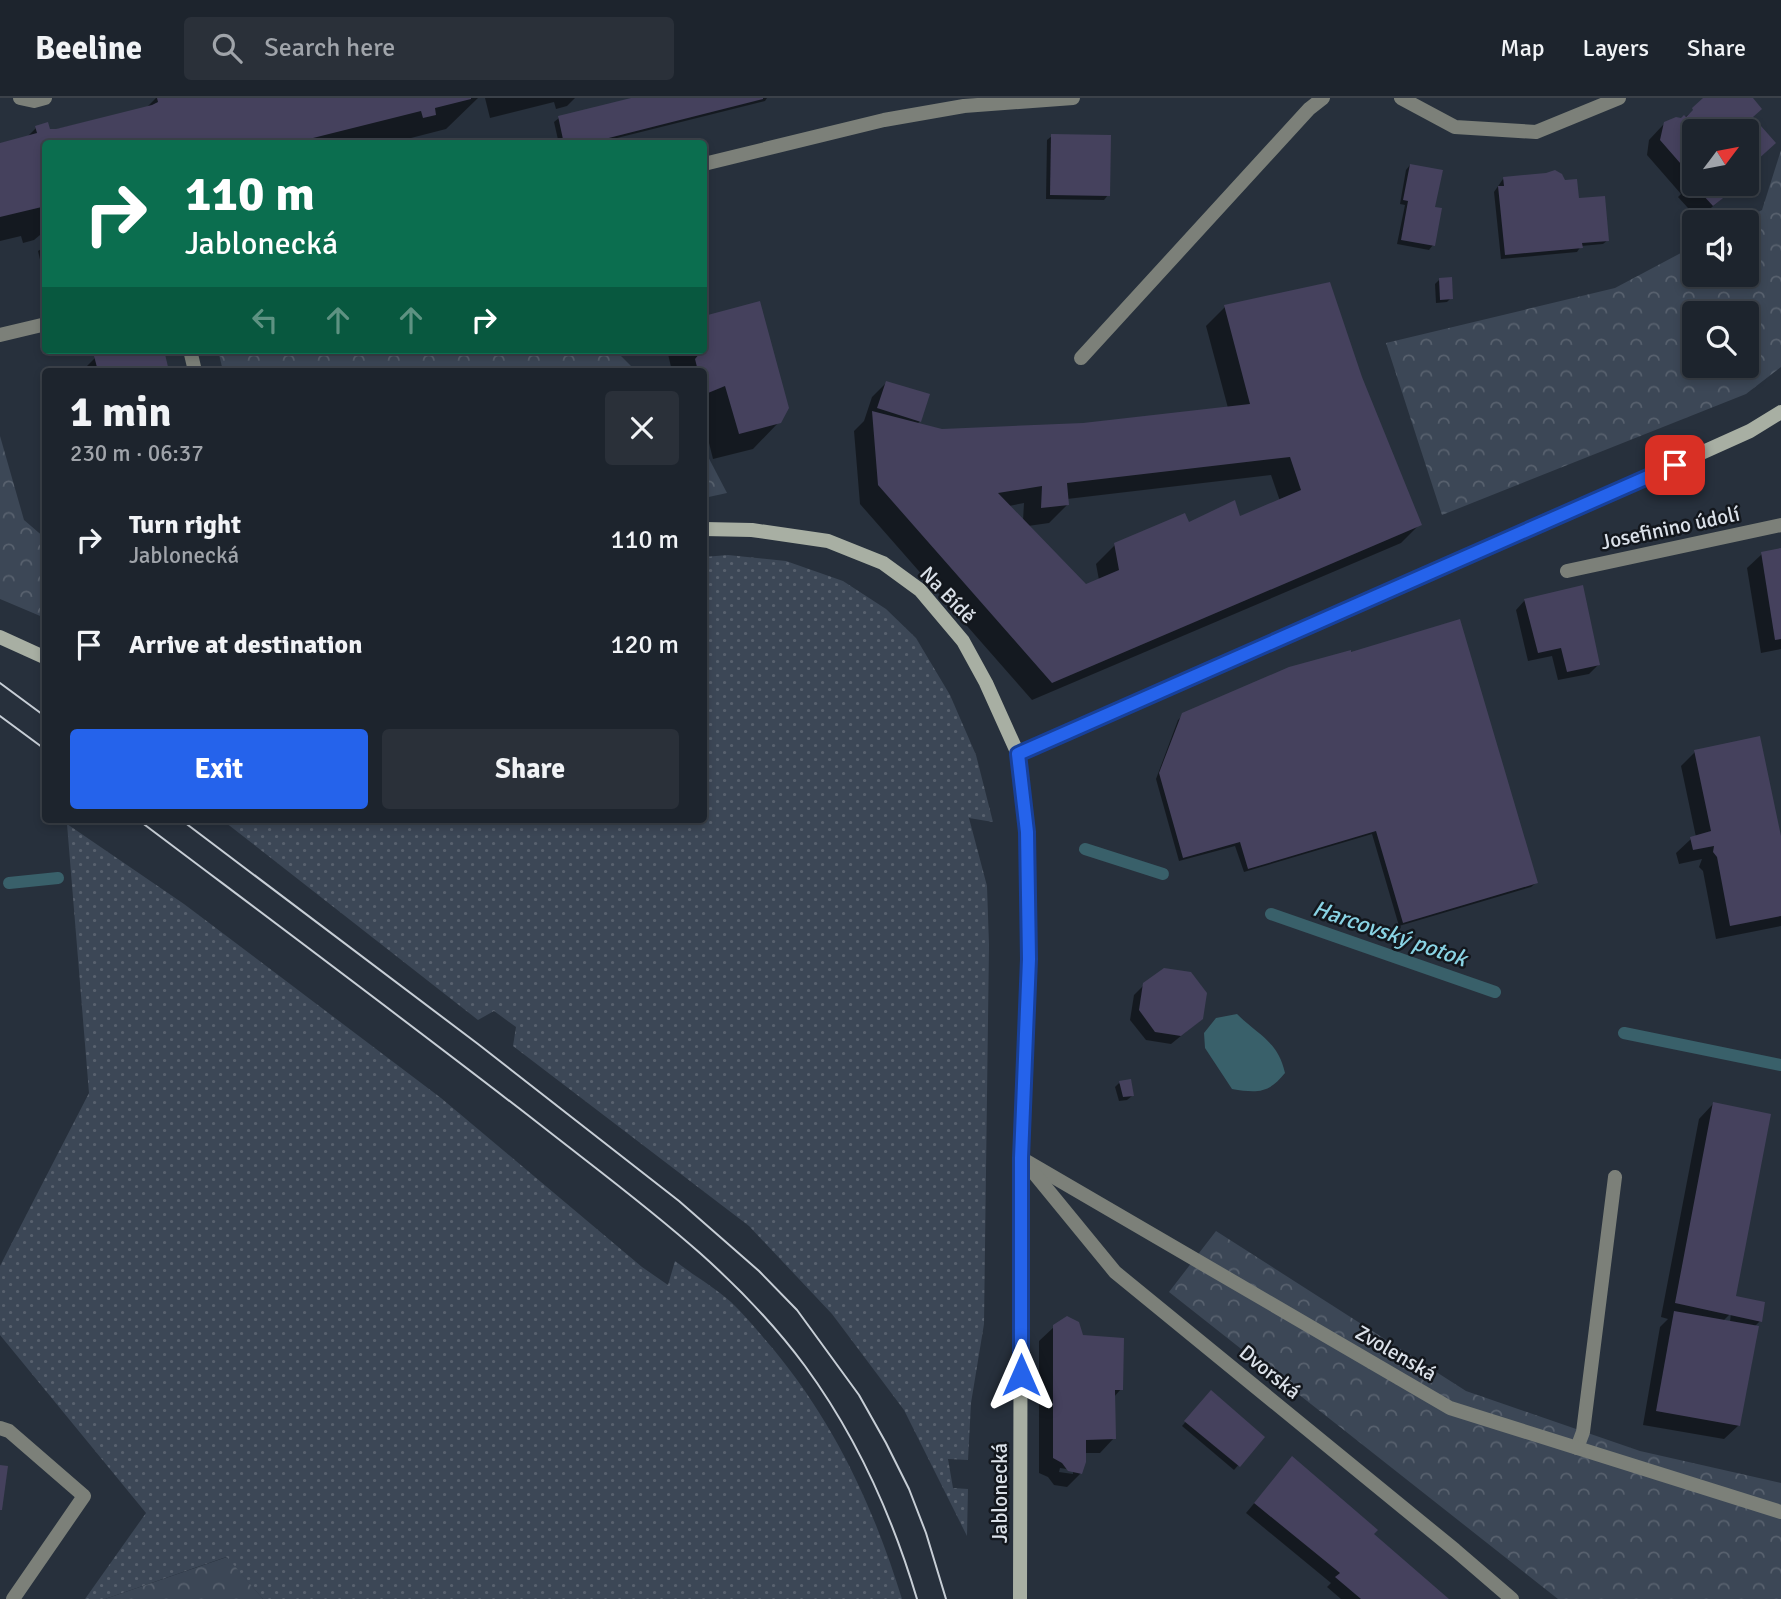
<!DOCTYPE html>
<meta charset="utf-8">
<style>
body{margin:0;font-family:Signika,sans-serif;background:#2a3039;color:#f1f3f6;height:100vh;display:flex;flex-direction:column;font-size:26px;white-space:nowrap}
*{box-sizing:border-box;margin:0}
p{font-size:23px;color:#a0a4aa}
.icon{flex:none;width:38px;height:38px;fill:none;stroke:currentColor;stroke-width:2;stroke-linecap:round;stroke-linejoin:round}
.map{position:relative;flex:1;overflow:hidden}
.details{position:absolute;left:42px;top:270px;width:665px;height:455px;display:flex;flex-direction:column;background:#1d242d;border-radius:7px;box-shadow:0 4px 10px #0003,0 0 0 2px #3b4149}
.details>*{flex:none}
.top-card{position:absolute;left:42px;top:42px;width:665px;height:214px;border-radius:7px;box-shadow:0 4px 10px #0003,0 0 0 2px #3b4149;background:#0b6e4f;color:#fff;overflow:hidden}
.needle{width:46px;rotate:58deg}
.buttons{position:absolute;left:1682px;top:21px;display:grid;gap:14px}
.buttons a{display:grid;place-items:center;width:77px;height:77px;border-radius:7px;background:#1d242d;box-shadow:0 4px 10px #0003,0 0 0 2px #3b4149;font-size:35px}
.pin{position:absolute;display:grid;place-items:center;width:60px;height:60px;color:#fff;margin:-30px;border-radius:14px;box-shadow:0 4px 10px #0006}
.me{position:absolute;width:77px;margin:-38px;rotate:0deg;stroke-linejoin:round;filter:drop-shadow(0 0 5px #0008)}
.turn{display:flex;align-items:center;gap:24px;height:147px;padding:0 28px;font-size:32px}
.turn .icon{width:91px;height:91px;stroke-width:2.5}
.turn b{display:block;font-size:49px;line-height:60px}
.lanes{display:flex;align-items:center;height:66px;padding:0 28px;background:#0003;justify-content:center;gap:35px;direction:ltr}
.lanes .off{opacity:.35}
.round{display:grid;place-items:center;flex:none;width:74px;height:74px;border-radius:7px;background:#2a3039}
.head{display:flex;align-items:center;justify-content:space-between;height:119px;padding:0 28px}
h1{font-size:42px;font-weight:700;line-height:52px}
.button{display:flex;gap:14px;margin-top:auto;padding:14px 28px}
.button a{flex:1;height:80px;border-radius:7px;background:#2563eb;color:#fff;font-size:28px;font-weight:700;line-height:80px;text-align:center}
.button a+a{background:#2a3039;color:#f1f3f6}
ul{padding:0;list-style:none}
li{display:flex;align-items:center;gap:21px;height:105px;padding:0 28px}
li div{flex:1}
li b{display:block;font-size:26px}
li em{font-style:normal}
header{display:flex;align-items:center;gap:42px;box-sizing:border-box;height:98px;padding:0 35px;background:#1d242d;border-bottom:2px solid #3b4149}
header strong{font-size:33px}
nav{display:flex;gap:38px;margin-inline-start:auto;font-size:24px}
.search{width:490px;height:63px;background:#2a3039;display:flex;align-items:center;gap:18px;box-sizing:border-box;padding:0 24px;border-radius:7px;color:#a0a4aa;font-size:26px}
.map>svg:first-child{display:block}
.grass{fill:url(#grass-dots)}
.forest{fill:url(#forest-crowns);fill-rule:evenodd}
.water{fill:#39606a}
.shadow{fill:#0007;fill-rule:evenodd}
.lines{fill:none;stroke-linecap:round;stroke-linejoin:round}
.stream{stroke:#39606a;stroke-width:12}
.building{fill:#45415d;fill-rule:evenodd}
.lane{stroke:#7c8079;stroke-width:14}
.street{stroke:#7c8079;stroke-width:14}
.secondary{stroke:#a8afa3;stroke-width:14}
.tram{stroke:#c7ced6;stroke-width:2}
.route-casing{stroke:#184099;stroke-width:18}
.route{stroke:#2563eb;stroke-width:12}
.labels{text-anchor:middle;stroke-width:5;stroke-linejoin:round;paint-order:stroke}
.street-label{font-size:21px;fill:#dbe1e9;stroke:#13171d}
.water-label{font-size:23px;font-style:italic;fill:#89d3e4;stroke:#13171d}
</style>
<header>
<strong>Beeline</strong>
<div class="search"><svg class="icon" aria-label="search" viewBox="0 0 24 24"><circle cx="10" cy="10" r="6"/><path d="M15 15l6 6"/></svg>Search here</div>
<nav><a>Map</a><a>Layers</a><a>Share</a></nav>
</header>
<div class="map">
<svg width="1781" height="1501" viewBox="0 0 1781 1501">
<defs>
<pattern id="grass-dots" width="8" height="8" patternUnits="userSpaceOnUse" patternTransform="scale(1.75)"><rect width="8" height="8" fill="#3c4756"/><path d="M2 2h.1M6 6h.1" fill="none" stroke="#58616e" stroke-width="1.8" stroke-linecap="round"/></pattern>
<pattern id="forest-crowns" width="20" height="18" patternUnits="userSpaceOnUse" patternTransform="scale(1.75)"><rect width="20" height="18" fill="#3c4756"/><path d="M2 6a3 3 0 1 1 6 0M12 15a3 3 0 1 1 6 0" fill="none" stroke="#58616e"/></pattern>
</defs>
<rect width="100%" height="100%" fill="#27303c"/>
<g class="grass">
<polygon points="728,457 786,463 843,483 886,511 916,540 950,597 976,657 993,724 969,720 987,788 989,847 984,1226 971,1305 968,1362 948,1361 953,1390 968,1391 967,1438 904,1312 832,1216 749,1128 513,948 516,929 494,913 478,922 221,721 704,721 704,459"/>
<path d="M 67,726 L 184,806 L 441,1000 L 642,1169 L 668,1187 L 675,1163 C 693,1177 714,1189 731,1204 C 746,1218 760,1236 774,1252 C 835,1326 874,1410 902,1501 L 263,1501 L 226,1459 L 105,1501 L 85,1501 L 146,1415 L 0,1237 L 0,1168 L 89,995 Z"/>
</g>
<g class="forest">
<path d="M 1781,52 L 1781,269 L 1746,296 L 1442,417 L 1386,245 L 1615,190 L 1694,148 L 1694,177 L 1746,177 L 1746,124 L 1739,124 L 1762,112 ZM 1694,215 L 1746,215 L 1746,268 L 1694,268 Z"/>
<polygon points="218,252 615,252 636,273 223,273"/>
<polygon points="0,338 24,422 45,440 45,520 0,501"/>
<polygon points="704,351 727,395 704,400"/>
<polygon points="1216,1133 1466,1293 1640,1353 1781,1385 1781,1501 1558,1501 1169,1194"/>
<polygon points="227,1459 263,1501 105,1501"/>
</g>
<path class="water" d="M 1237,916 C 1258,937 1278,943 1285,975 C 1268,996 1257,995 1232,991 L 1205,950 L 1204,935 L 1216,920 Z"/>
<g class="shadow">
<polygon points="156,0 478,0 446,31 411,40 405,46 46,46 46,132 34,142 23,145 21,138 0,143 0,47 25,41 36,30 49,33 146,10"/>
<polygon points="485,0 575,0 567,8 556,11 554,4 490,20"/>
<polygon points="637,0 767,0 765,3 593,46 559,46 554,24 559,20"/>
<polygon points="1711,0 1750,0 1751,20 1746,33 1694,33 1694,86 1739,86 1698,121 1678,99 1681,96 1647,57 1649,42 1663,27 1685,19"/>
<polygon points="1052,38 1108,97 1104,102 1046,101 1047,42"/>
<polygon points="469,42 470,46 455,46"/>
<polygon points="1410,67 1433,110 1433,147 1429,152 1397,146 1405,107 1400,106 1406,72"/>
<polygon points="1503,81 1608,142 1603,146 1581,148 1577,154 1501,161 1494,94"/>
<polygon points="46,148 46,183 45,183 38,153"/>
<polygon points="1439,182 1451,200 1447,204 1436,205 1435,186"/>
<polygon points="759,205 779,324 753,351 713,361 704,325 704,273 672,273 667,252 704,252 704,220"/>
<path d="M 1225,209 L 1360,279 L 1420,426 L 1401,445 L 1032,602 L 860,406 L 854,333 L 864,323 L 872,299 L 886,285 L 920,323 L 917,326 L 942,333 L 1083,327 L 1228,310 L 1206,228 ZM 1271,377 L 1280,403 L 1239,420 L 1115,447 L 1096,466 L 1099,482 L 1085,488 L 1028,428 L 1049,425 L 1067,407 L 1067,401 ZM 1024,405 L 1023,423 L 1009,408 Z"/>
<polygon points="127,252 162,252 167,273 82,273 95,260"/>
<polygon points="1781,452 1781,551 1761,555 1747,470 1762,456"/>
<polygon points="1525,502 1599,566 1589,576 1558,582 1552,558 1528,563 1516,512"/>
<polygon points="1183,617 1536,785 1531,789 1399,828 1372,736 1244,774 1235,748 1179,763 1156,681 1178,622"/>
<polygon points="1695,654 1781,746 1781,828 1716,841 1703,773 1699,769 1702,761 1679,766 1676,755 1691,741 1696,739 1681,668"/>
<polygon points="1144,887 1202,921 1171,946 1146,942 1130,922 1134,897"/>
<polygon points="1119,985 1132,998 1127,1002 1119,1003 1115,989"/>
<path d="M 1713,1006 L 1734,1204 L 1760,1223 L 1754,1229 L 1739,1327 L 1724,1341 L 1643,1327 L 1660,1229 L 1668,1221 L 1661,1219 L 1699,1021 ZM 1731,1215 L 1730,1224 L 1723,1223 Z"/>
<path d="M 1054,1229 L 1121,1291 L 1114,1299 L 1114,1340 L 1100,1355 L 1085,1355 L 1081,1375 L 1067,1389 L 1054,1387 L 1048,1379 L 1039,1375 L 1039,1243 ZM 1060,1370 L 1073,1372 L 1073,1376 L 1059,1374 Z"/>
<polygon points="1207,1299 1263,1339 1234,1372 1182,1328"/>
<polygon points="1292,1360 1372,1436 1447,1501 1341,1501 1327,1489 1331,1485 1246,1415"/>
</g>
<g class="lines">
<g class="stream">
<polyline points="1085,751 1163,776"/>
<polyline points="9,785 58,780"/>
<polyline points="1271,816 1495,894"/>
<polyline points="1624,935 1781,967"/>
</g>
</g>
<g class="building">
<polygon points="157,0 471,0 471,1 435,10 436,17 423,20 421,13 313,40 314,46 46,46 46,108 0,119 0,45 37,35 35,28 48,24 50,31 56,31 152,7 158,4"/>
<polygon points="631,0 763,0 763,1 585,46 564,46 558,18"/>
<polygon points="1703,0 1753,0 1762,11 1753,19 1776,45 1746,72 1746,33 1694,33 1694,86 1741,86 1713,108 1691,84 1694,81 1660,42 1664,24 1676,19 1681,20 1684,17 1686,19 1693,12 1692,10"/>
<polygon points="1051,36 1111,37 1110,98 1050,97"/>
<polygon points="1410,66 1443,72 1435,109 1442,110 1435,148 1401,142 1408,103 1403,102"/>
<polygon points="1555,72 1562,76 1565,82 1577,81 1579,100 1605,98 1609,143 1582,145 1583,150 1505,157 1498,88 1504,88 1503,79 1546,75"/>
<polygon points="1452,179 1453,201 1440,202 1439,180"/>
<path d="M 1330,184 L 1362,279 L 1422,427 L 1052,585 L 878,387 L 872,313 L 942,331 L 1083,325 L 1250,306 L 1224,207 ZM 1290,359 L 1301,392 L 1240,418 L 1235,402 L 1189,424 L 1185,415 L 1114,445 L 1119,472 L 1086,486 L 998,395 L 1042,388 L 1041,410 L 1069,407 L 1067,385 Z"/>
<polygon points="760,203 789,310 781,325 739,336 725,288 708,295 704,273 698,273 695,261 700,255 699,252 704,252 704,218"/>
<polygon points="120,252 164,252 169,273 98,273 94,258"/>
<polygon points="886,283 930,296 921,324 877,310"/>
<polygon points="1781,450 1781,541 1775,542 1761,454"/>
<polygon points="1583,487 1600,567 1567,574 1561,550 1538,555 1524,501"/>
<polygon points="1460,521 1538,785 1403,825 1376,733 1248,771 1240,744 1183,760 1159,675 1182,615 1289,569 1351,552 1351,554"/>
<polygon points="1760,638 1781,738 1781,818 1730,828 1717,759 1713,754 1714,748 1693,752 1690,739 1711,733 1694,652"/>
<polygon points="1164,870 1191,874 1207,895 1203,921 1181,938 1155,934 1139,912 1143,885"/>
<polygon points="1131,981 1134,998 1123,999 1119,983"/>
<polygon points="1713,1004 1771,1016 1736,1198 1765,1204 1762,1224 1675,1205"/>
<polygon points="1674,1213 1759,1228 1740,1328 1656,1313"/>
<polygon points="1067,1218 1079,1224 1083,1237 1124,1240 1123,1292 1115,1292 1116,1341 1086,1342 1086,1364 1082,1376 1068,1373 1062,1365 1053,1360 1053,1227"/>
<polygon points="1211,1292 1265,1339 1240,1369 1184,1323"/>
<polygon points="1292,1358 1378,1432 1374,1436 1449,1501 1361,1501 1335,1479 1340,1475 1254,1405"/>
<polygon points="0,1367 8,1368 2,1412 0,1412"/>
</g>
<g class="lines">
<g class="lane">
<polyline points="190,252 195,273"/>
<polyline points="1081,260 1309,11 1323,0"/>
<polyline points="0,1330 9,1333 84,1398 13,1501"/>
<polyline points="1577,1350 1583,1334 1615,1079"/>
</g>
<g class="street">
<polyline points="20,0 34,3 45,0"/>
<polyline points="1401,0 1455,29 1536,34 1619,0"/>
<polyline points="704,66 884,22 964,8 1073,0"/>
<polyline points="0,237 46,226"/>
<polyline points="1567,473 1781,427"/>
<polyline points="1021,1060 1450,1310 1781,1414"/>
<polyline points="1029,1069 1115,1174 1455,1452 1512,1501"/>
</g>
<g class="secondary">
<polyline points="704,431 752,432 828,443 883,465 920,492 963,543 986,585 1018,656 1027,734 1029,861 1021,1060 1020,1501"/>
<polyline points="0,539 46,560"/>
<polyline points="1018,656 1650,378 1750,333 1781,314"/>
</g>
<g class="tram">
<polyline points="0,585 46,619"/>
<polyline points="0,618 46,652"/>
<path d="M 137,721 C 271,822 405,922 538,1025 C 632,1099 733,1170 805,1268 C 857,1339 892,1417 917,1501"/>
<polyline points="180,721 478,946 679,1103 759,1173 797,1212 859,1297 886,1345 909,1391 926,1435 946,1501"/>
</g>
</g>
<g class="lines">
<g class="route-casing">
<polyline id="route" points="1021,1277 1021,1060 1029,861 1027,734 1018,656 1675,367"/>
</g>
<use href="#route" class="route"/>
</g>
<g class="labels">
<g class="street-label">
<text transform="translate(1670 430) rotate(-12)" y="7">Josefinino údolí</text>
<text transform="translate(948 497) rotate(46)" y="7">Na Bídě</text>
<text transform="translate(1396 1255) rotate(30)" y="7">Zvolenská</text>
<text transform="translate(1270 1274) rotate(39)" y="7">Dvorská</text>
<text transform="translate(1000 1395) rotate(-90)" y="7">Jablonecká</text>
</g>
<g class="water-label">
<text transform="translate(1390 835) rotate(19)" y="8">Harcovský potok</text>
</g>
</g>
</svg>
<div class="buttons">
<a><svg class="needle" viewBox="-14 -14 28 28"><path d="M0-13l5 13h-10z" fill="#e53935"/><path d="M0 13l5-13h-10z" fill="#a0a4aa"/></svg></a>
<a><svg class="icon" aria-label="sound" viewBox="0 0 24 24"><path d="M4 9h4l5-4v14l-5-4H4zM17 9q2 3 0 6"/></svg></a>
<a><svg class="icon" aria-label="search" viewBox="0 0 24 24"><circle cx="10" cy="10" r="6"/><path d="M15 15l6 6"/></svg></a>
</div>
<div class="pin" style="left:1675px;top:367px;background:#d93025"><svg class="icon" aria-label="arrive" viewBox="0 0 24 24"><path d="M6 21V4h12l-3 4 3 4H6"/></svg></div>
<svg class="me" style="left:1021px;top:1277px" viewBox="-20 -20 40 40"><path d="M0-17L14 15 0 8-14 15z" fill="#2563eb" stroke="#fff" stroke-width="4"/></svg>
<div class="top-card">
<div class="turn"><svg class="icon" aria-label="right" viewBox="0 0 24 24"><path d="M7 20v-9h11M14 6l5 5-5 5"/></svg><div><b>110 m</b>Jablonecká</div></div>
<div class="lanes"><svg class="icon off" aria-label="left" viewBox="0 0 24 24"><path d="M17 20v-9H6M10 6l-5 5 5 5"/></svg><svg class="icon off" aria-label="ahead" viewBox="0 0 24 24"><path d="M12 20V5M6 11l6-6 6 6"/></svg><svg class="icon off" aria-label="ahead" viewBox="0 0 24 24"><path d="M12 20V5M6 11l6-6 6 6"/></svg><svg class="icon" aria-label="right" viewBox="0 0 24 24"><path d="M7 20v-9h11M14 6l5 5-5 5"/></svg></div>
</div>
<section class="details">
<div class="head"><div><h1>1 min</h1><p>230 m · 06:37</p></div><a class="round"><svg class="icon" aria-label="close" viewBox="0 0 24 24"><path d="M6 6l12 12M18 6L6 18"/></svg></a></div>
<ul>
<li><svg class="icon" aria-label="right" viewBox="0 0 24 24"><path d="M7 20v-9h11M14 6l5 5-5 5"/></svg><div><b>Turn right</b><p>Jablonecká</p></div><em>110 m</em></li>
<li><svg class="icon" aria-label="arrive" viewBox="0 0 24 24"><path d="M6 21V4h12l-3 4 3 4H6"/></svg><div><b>Arrive at destination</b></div><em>120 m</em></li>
</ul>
<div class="button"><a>Exit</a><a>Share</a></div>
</section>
</div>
